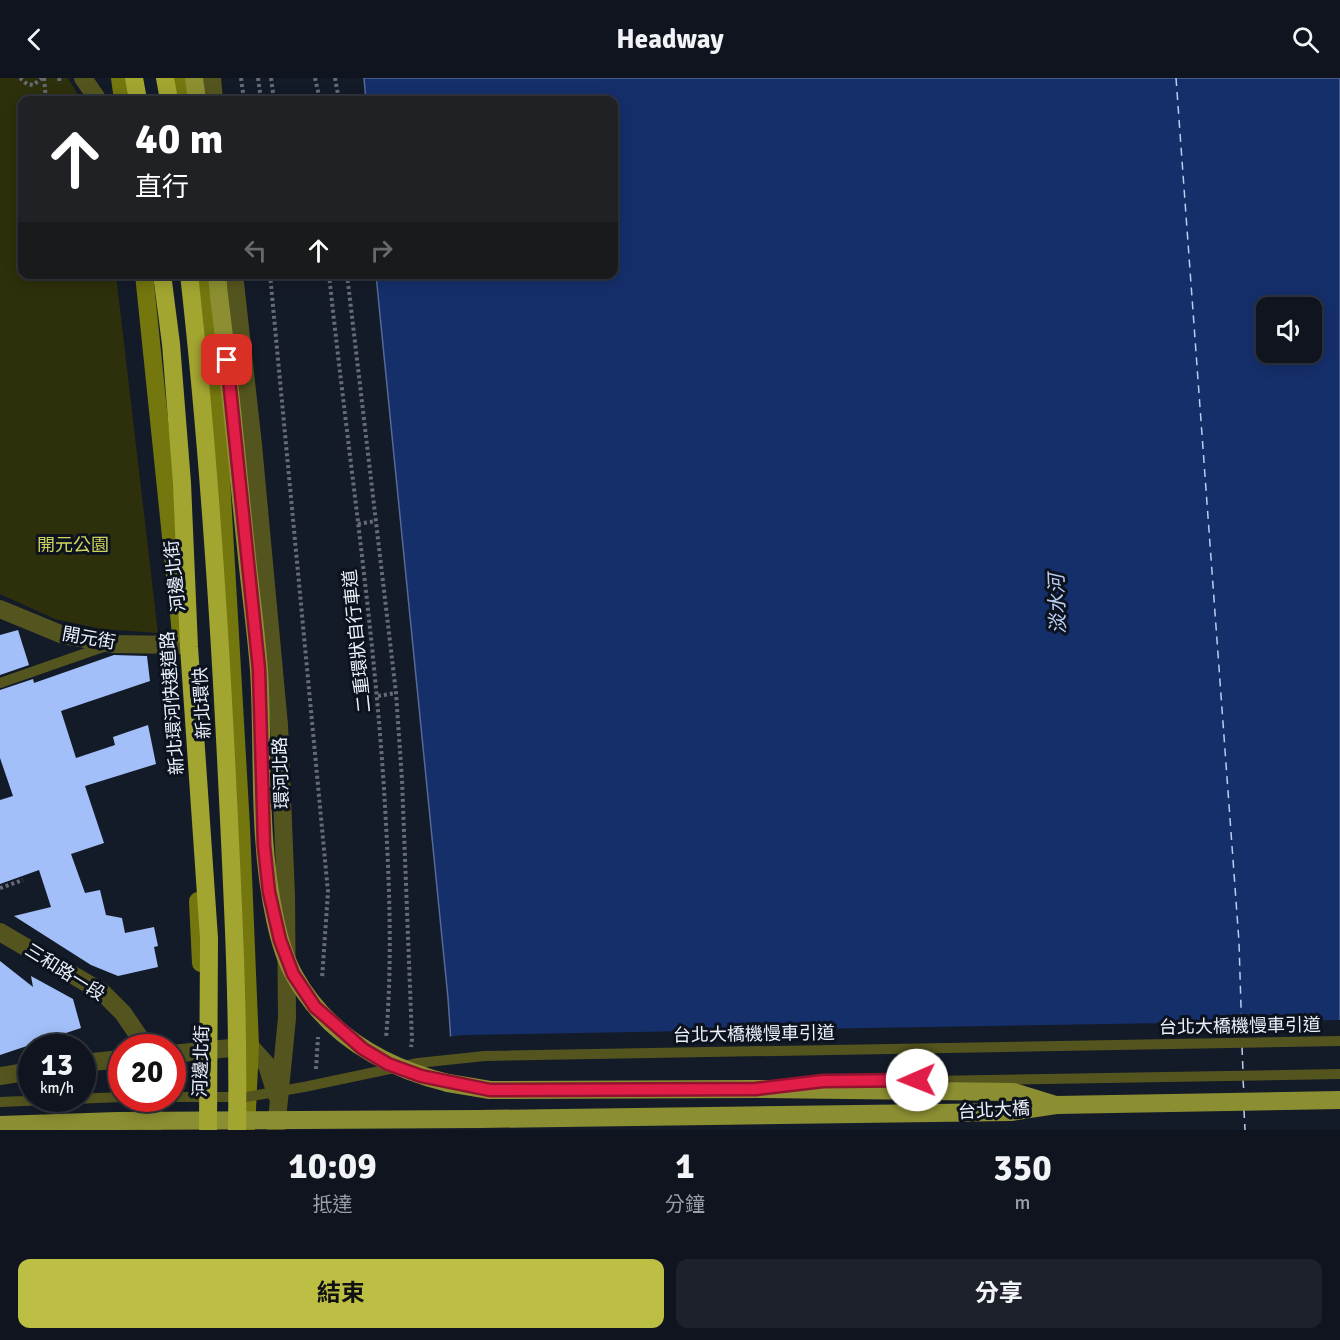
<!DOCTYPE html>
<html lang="zh-TW">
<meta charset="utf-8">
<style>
body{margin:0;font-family:Signika,"Noto Sans TC",sans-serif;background:#1d212b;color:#f1f3f6;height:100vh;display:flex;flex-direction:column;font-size:22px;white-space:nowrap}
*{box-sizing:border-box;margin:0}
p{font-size:20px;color:#9b9ea4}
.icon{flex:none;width:33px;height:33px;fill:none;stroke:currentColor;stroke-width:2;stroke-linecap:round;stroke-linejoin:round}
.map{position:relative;height:1052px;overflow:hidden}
.side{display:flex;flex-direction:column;background:#0f141e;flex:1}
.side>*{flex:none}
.banner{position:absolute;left:18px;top:18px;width:600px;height:183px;border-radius:12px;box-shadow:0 3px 15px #0003,0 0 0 2px #2f333c;background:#202124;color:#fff;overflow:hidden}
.buttons{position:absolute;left:1256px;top:219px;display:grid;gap:12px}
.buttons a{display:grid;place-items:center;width:66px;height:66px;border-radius:12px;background:#0f141e;box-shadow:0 3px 15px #0003,0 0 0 2px #2f333c;font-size:30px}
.speed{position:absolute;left:18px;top:956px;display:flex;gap:12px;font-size:30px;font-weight:700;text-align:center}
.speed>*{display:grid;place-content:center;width:78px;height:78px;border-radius:50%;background:#0f141e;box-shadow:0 3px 15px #0003,0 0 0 2px #2f333c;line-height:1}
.speed small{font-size:15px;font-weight:400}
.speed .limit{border:9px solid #d22;background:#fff;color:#111}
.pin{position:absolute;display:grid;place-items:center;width:51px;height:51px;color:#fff;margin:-26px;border-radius:12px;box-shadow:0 3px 9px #0006}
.me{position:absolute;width:66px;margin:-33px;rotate:269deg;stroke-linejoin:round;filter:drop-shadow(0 0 4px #0008)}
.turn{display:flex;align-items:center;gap:21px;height:126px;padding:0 18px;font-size:27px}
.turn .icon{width:78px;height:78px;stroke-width:2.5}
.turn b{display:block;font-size:42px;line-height:51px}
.lanes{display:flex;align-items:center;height:57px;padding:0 18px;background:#0003;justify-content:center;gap:30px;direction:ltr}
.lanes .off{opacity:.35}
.eta{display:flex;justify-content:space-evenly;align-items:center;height:102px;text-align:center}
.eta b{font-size:36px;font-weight:700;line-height:42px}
.action{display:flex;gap:12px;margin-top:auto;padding:12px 18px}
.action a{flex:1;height:69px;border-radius:12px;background:#bcbf44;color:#111;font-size:24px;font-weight:700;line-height:69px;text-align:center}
.action a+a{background:#1d212b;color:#f1f3f6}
header{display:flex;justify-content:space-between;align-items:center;height:78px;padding:0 18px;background:#0f141e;font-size:27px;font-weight:700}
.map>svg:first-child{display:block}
.green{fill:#2e2f0b}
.water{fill:#152f6b;stroke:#566996;stroke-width:1.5;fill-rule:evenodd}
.pier{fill:#141b28}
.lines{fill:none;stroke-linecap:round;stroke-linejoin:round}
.ferry{stroke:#bacdf2;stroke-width:1.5;stroke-dasharray:8 6;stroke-linecap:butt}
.building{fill:#a2bff9}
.path{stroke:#656b77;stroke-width:4;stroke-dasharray:3 3;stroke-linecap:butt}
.lane{stroke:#54551e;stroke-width:10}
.street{stroke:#54551e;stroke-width:18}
.secondary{stroke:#74760e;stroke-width:18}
.primary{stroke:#8c8f31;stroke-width:18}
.highway{stroke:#a2a530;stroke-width:18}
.lane-bridge{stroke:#54551e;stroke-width:10}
.primary-bridge{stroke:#8c8f31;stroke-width:18}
.highway-bridge{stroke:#a2a530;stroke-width:18}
.route-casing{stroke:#92132f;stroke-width:15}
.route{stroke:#e11d48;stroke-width:10}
.labels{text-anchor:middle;stroke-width:6;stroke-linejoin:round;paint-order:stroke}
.park-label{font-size:18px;fill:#cfd35f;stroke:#0c121e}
.street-label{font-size:18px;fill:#ecf1fa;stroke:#0c121e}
.water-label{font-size:20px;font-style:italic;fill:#bacdf2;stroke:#0c121e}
</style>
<header><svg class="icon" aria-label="back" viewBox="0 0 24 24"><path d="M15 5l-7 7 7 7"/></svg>Headway<svg class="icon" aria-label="search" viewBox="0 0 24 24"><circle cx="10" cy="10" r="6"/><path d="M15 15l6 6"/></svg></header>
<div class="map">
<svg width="1340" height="1052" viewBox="0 0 1340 1052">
<rect width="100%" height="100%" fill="#141b28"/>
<polygon class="green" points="0,0 68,0 81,22 22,22 22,196 116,197 158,555 101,551 55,541 0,516"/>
<path class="water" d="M 364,0 L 1340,0 L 1340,1052 L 457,1052 L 448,920 L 376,197 L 614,196 L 614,22 L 366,22 ZM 1266,230 L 1311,230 L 1311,274 L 1266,274 Z"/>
<polygon class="pier" points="1340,942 1340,1052 454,1052 447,959 462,957"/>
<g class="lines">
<g class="ferry">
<polyline points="1176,0 1239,864 1242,961"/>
<polyline points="1242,969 1243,994"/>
<polyline points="1243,1002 1244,1015"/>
<polyline points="1244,1032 1245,1052"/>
</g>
</g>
<g class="building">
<polygon points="18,552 29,587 0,597 0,557"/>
<polygon points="114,577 147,578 150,603 61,633 76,680 115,667 113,659 148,647 156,686 85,708 104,765 71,776 85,815 100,812 106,837 122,840 125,855 154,849 158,868 154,869 158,889 118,898 91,887 14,838 51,829 39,792 0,806 0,722 13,718 0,680 0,612 33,601 34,605"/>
<polygon points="0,883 33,909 31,898 73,921 81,950 0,977"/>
</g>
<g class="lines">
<g class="path">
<polyline points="20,0 27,6 33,7 42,0"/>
<polyline points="44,0 46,22"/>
<polyline points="59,0 60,6"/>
<polyline points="241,0 244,22"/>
<polyline points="258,0 261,22"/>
<polyline points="271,0 274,22"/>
<polyline points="315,0 320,22"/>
<polyline points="335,0 339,22"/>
<polyline points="270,196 328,814 322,901"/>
<path d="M 329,196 C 347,368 373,539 384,711 C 389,794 393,878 386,960"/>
<polyline points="347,196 396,615 402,702 412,962 411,969"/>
<polyline points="358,446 376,443"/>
<polyline points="378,618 396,615"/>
<polyline points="0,810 23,802"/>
<polyline points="316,991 318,959"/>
</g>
<g class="lane">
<polyline points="0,605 109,567"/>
<polyline points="809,1005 1340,996"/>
<polyline points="0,1024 122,1019"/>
</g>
<g class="street">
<polyline points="83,0 98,22"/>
<polyline points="212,0 214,22"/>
<polyline points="234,196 253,367 279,647 286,818 287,940 276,1052"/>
<polyline points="0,531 63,557 112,566 182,567"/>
<polyline points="0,854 102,914 123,935 146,969"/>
<polyline points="172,976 250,968 267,987 276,1016"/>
<polyline points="82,985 122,981"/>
<polyline points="0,998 32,993"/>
<polyline points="152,1020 153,1052"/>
</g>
<g class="secondary">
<polyline points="120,0 123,22"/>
<polyline points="179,0 182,22"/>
<polyline points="144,196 181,556"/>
<polyline points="203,196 221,400 241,749 250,968 246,1052"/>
<polyline points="198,823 201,885"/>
</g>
<g class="primary">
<polyline points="194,0 197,22"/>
<polyline points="217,196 219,218"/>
<polyline points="448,1005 490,1012 756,1011 1014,1014 1056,1027 1340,1022"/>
</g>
<g class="highway">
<polyline points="134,0 138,22"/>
<polyline points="165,0 169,22"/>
</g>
<polyline class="lane-bridge" points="172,1019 246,1019 304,1009 418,985 485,978 1340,963"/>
<g class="primary-bridge">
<path d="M 219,218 C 230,302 237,386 246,470 C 250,511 256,552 259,592 C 264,675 257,759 275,841 C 279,860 284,879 294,897 C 327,957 383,989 448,1005"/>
<polyline points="0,1047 117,1043 480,1041 1011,1034 1056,1027"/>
</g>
<g class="highway-bridge">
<polyline points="162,196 171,266 182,405 189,569 209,860 208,1052"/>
<path d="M 189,196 C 207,357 218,519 226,680 C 232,804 239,928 237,1052"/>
</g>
</g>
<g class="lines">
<g class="route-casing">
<polyline id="route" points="227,282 259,591 264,768 269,814 280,862 293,896 315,929 363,971 388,986 421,998 490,1012 756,1011 823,1003 917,1002"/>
</g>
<use href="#route" class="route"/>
</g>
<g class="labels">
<g class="park-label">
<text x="73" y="473">開元公園</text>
</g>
<g class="street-label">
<text transform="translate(175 498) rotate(-96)" y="6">河邊北街</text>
<text transform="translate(89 560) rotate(10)" y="6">開元街</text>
<text transform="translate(357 563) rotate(-96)" y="6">二重環狀自行車道</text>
<text transform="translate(172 625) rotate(-94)" y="6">新北環河快速道路</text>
<text transform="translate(202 625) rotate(-93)" y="6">新北環快</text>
<text transform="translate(281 695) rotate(-92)" y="6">環河北路</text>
<text transform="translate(65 894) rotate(32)" y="6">三和路一段</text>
<text transform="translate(1240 948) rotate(-1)" y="6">台北大橋機慢車引道</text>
<text transform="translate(754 956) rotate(-1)" y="6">台北大橋機慢車引道</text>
<text transform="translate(201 983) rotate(-88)" y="6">河邊北街</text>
<text transform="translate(994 1032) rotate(-3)" y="6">台北大橋</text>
</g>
<g class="water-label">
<text transform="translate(1057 526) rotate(-92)" y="7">淡水河</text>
</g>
</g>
</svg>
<div class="buttons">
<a><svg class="icon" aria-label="sound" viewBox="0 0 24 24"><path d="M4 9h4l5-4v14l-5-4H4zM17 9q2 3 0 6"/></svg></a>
</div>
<div class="speed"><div>13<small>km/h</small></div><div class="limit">20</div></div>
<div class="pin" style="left:227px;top:282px;background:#d93025"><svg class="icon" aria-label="arrive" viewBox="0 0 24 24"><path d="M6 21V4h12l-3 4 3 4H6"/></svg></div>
<svg class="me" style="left:917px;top:1002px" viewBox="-20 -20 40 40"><circle r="19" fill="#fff"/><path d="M0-13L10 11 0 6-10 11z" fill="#e11d48"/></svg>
<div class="banner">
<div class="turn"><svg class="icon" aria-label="ahead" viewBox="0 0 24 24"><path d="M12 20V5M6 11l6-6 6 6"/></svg><div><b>40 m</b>直行</div></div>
<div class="lanes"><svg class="icon off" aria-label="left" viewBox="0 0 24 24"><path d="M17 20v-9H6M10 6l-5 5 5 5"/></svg><svg class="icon" aria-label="ahead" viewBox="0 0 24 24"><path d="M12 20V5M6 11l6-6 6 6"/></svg><svg class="icon off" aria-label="right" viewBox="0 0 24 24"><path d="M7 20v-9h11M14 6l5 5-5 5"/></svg></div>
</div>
</div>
<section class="side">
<div class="eta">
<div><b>10:09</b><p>抵達</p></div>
<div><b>1</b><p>分鐘</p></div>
<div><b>350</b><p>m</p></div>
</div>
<div class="action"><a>結束</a><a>分享</a></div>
</section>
